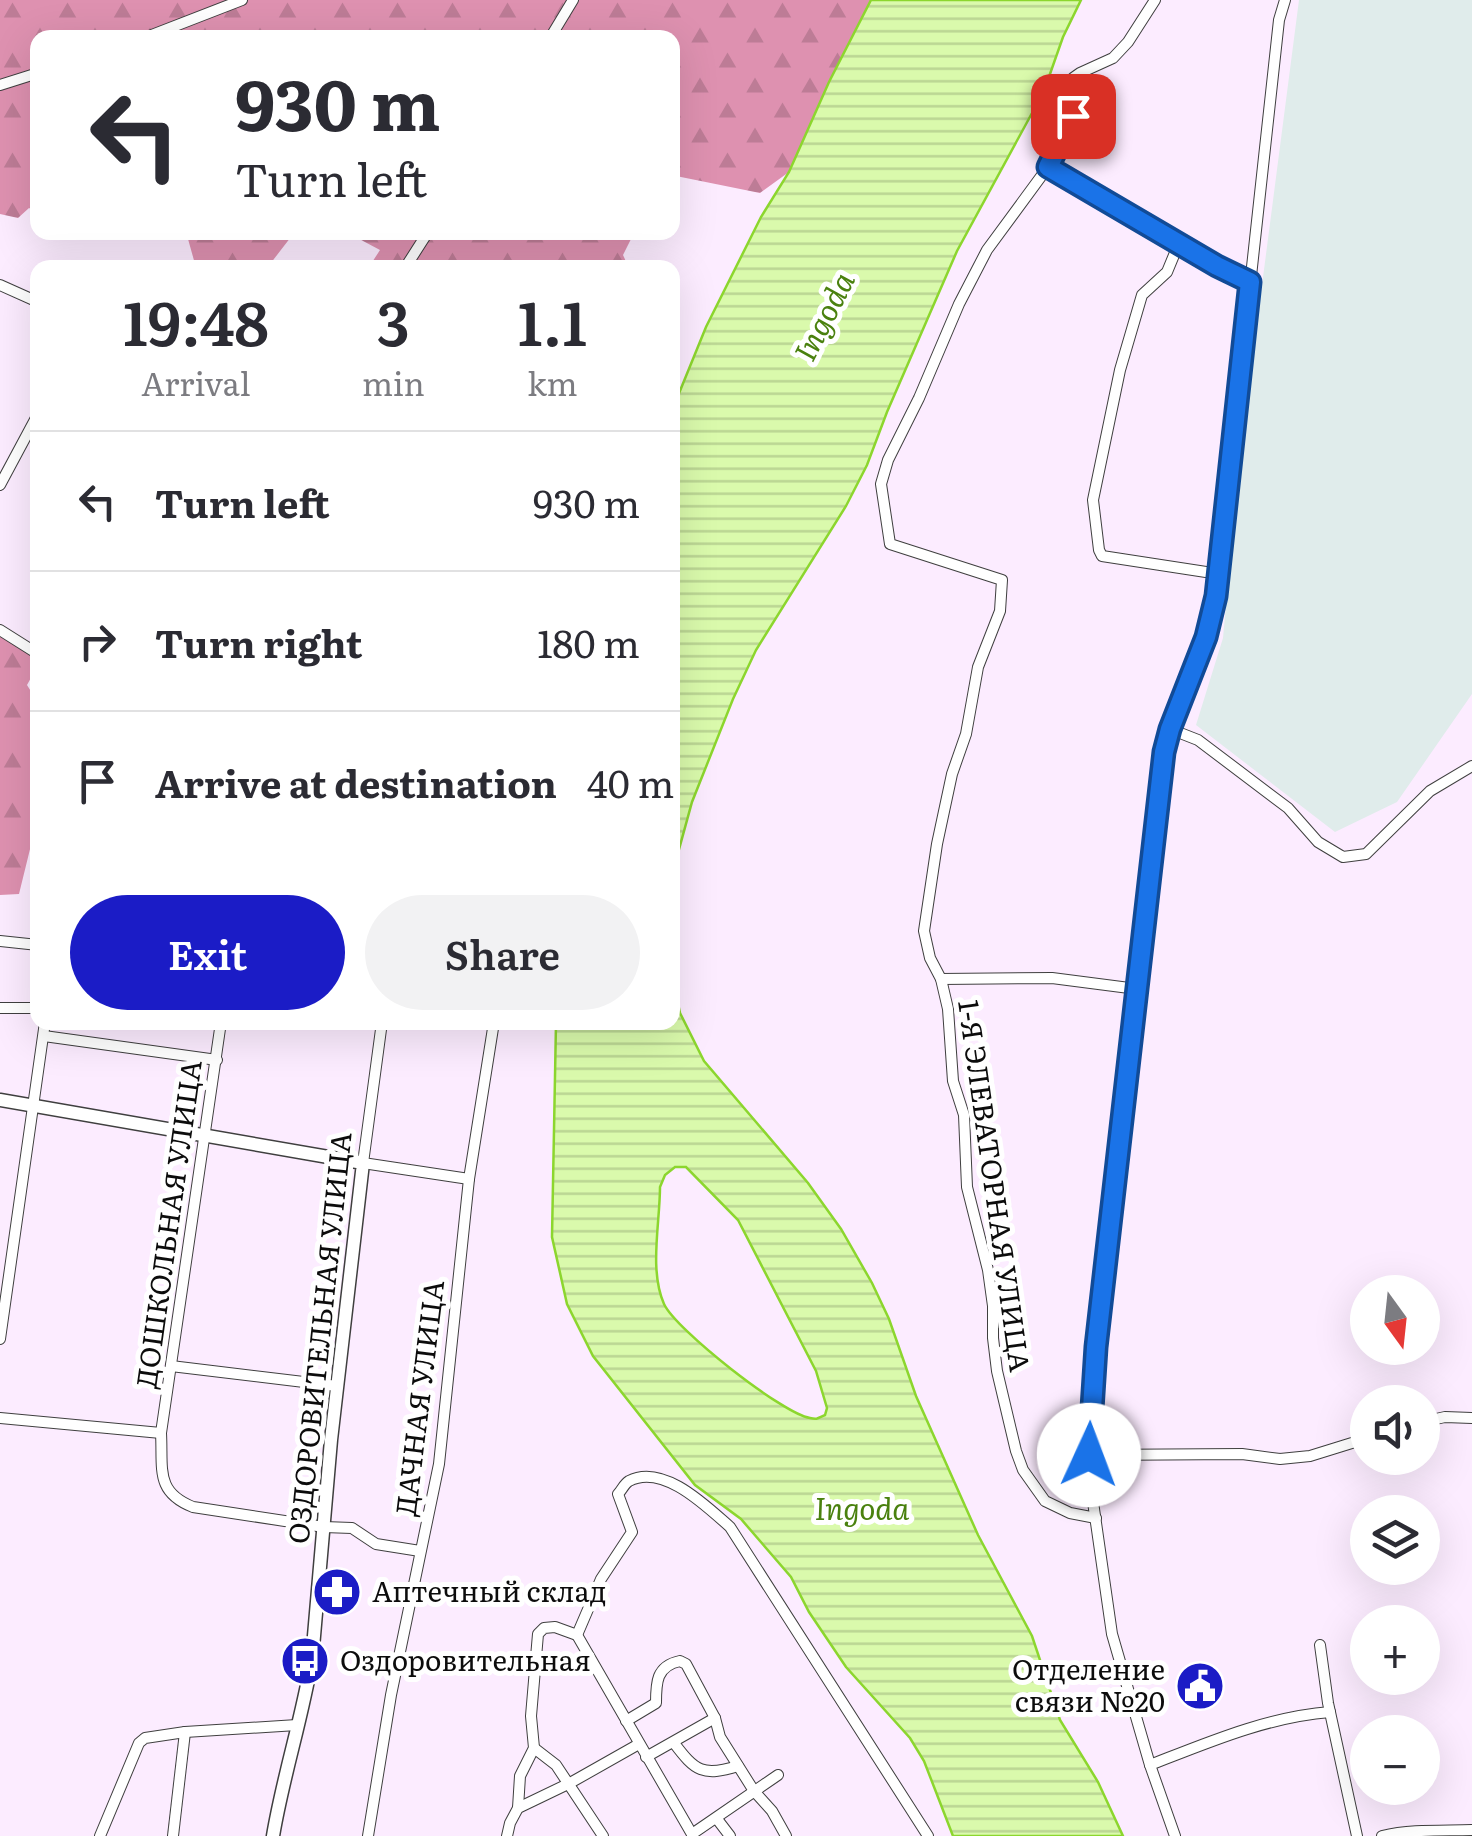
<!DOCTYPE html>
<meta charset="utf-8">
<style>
body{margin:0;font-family:Literata,serif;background:#f2f2f3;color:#2b2b33;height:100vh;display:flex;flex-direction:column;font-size:38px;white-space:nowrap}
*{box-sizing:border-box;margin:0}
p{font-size:32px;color:#7c7c81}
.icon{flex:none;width:55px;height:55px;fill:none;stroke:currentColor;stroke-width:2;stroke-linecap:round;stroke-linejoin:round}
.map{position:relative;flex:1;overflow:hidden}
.panel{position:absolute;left:30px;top:260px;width:650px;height:770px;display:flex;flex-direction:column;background:#fff;border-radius:20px;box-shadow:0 10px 40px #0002}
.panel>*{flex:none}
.top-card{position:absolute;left:30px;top:30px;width:650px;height:210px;border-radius:20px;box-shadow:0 10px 40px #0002;background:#fff;color:#2b2b33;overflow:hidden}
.needle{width:65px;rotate:165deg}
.tools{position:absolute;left:1350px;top:1275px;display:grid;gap:20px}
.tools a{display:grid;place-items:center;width:90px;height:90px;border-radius:50%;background:#fff;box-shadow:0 10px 40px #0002;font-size:50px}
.pin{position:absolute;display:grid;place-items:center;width:85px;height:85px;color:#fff;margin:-42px;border-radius:20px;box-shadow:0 5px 15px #0006}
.me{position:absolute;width:110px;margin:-55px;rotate:2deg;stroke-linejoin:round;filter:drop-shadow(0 0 8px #0008)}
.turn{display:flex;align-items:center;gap:35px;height:210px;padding:0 40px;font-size:45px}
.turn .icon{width:130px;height:130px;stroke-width:2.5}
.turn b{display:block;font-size:70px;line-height:85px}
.eta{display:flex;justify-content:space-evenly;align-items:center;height:170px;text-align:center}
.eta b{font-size:60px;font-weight:600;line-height:70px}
.cta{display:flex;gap:20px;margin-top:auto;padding:20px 40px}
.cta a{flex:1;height:115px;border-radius:60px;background:#1b1cc6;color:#fff;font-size:40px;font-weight:600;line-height:115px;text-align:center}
.cta a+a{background:#f2f2f3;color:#2b2b33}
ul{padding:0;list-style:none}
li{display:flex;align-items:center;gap:30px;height:140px;padding:0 40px;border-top:2px solid #e1e1e2}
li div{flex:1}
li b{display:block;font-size:38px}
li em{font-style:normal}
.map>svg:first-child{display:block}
.industrial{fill:#e0eceb}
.forest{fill:url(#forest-firs)}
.water{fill:url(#water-rules);stroke:#8cd62e;stroke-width:2.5;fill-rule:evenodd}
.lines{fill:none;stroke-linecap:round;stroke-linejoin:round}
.minor-casing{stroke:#3f3f3f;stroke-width:12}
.tertiary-casing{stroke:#3f3f3f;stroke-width:15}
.minor{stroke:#fff;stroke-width:10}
.tertiary{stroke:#fff;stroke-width:12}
.route-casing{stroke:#114b97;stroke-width:25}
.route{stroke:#1a73e8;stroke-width:18}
.labels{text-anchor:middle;stroke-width:10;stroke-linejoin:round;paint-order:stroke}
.street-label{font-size:28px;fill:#0c0c0c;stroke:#fff}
.poi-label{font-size:28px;fill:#0c0c0c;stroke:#fff;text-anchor:start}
.water-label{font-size:30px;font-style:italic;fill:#4a810f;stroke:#fff}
</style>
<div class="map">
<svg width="1472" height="1836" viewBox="0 0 1472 1836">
<defs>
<pattern id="forest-firs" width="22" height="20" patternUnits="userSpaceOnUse" patternTransform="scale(2.5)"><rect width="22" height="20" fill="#de91b0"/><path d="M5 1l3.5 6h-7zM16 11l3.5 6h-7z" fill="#bd7c96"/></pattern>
<pattern id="water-rules" width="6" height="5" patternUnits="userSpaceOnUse" patternTransform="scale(2.5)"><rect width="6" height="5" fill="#dafaac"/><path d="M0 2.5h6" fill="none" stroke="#bad593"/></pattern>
</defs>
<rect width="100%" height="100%" fill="#fcecff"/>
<polygon class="industrial" points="1299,0 1472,0 1472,694 1397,802 1335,832 1196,725 1223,638 1238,470"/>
<g class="forest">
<polygon points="0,0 871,0 829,82 789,172 760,193 676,176 673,177 672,38 38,38 37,212 29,208 18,218 0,214"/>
<polygon points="174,233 294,233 267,268 211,268 195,264 188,239"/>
<polygon points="348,233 634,233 623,255 629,268 369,267 380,250"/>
<polygon points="0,632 37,657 37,667 27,685 37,701 37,837 32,841 19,894 0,895"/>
</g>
<g class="water">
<polygon points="871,0 1081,0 1063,37 1044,91 957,251 887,412 867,465 846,506 756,650 733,699 692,802 675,864 673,889 673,408 706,327 761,217 789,172 829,82"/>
<path d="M 673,980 L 680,1013 L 704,1061 L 808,1183 L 841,1229 L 872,1283 L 889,1319 L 916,1396 L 978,1535 L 1032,1636 L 1060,1720 L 1098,1782 L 1123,1836 L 953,1836 L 924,1761 L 910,1738 L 846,1667 L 809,1612 L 791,1577 L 741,1519 L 695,1485 L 593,1356 L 567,1304 L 552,1237 L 556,1023 L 672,1022 ZM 675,1167 L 686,1167 L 738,1220 L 816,1371 L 827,1408 L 825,1415 C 818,1418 818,1420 810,1418 C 783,1414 676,1330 664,1304 C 649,1270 660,1223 660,1187 L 665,1175 Z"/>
</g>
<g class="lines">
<g class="minor-casing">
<g id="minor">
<polyline points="144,38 242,0"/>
<polyline points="550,38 573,0"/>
<polyline points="0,85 38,73"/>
<polyline points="1048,167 1217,265 1250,282"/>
<polyline points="1179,243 1167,272 1142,295 1120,370 1093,500 1099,550 1102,556 1219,574"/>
<polyline points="405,268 428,232"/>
<polyline points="0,285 38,302"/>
<polyline points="0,485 38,414"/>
<polyline points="0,630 38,654"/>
<polyline points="1170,729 1198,740 1288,808 1318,842 1343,857 1366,854 1430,791 1472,766"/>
<polyline points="0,941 38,945"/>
<polyline points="941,979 1052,978 1137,989"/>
<polyline points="0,1008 38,1008"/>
<path d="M 221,1022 L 161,1433 C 163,1469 155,1492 193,1507 L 324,1527 L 352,1528 L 376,1544 L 420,1551"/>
<polyline points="382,1022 363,1163 469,1179"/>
<polyline points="44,1036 217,1060"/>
<polyline points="0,1339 45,1022"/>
<polyline points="171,1366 337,1386"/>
<polyline points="0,1418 161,1433"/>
<polyline points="1422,1422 1445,1417 1472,1418"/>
<polyline points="1089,1455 1242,1454 1280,1459 1310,1456 1368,1438"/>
<polyline points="1096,1518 1070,1513 1045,1501 1023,1470 1016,1451 997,1371 993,1338 993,1306 988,1270 967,1187 964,1115 953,1081 948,1009 941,979 930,958 924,931 937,844 952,774 966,734 978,667 1000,611 1002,580 890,544 881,484 888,460 919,398 959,304 987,250 1048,167 1073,116 1071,87 1073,78 1080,73 1113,58 1128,42 1155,0"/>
<polyline points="577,1635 693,1836"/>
<polyline points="1320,1645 1328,1703 1357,1836"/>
<path d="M 626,1721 L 656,1703 C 656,1683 656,1666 680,1661 L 686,1664 L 715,1718 L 720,1737 L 754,1791 L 772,1811 L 786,1836"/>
<path d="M 674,1743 C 695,1771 703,1777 738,1766"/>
<polyline points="534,1748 556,1765 603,1836"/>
<polyline points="646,1757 715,1718"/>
<path d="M 1150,1765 C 1209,1742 1267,1717 1330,1712"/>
<path d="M 518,1808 L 520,1776 L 534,1748 L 531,1716 L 538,1634 L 544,1628 L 555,1627 L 577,1635 L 601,1579 L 632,1532 L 618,1494 C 622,1490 624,1484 629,1481 C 663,1463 706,1506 730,1527 L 928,1836"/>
<polyline points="717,1819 730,1836"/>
<polyline points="692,1834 778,1775"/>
<polyline points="100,1836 139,1743 145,1738 185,1732 297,1725"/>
<polyline points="173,1836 185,1732"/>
<polyline points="368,1836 391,1695 439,1464 469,1179 494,1022"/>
<polyline points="507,1836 510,1823 518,1808 570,1783 639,1744"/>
<polyline points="1175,1836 1150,1765 1112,1634 1092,1495 1089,1455 1091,1397 1164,752 1170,729 1206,637 1216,596 1279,20 1285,0"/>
<path d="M 1382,1836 C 1412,1829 1442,1831 1472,1830"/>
</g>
</g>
<g class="tertiary-casing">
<path id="tertiary" d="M 0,1100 L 363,1163 L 331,1440 L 312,1659 C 302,1719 283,1776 273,1836"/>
</g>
<use href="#minor" class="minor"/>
<use href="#tertiary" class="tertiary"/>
</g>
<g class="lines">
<g class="route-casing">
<polyline id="route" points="1073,116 1048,167 1217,266 1250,282 1216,596 1206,637 1170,729 1164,752 1096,1347 1089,1455"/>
</g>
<use href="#route" class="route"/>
</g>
<defs>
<g id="pharmacy-disc" transform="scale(2.5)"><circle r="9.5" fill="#1b1cc6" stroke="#fff"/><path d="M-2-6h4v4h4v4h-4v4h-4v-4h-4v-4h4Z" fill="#fff"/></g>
<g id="bus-disc" transform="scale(2.5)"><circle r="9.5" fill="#1b1cc6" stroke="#fff"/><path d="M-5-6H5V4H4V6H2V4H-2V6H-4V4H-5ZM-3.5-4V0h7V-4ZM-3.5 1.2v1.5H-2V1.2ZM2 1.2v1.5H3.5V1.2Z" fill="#fff"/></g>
<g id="civic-disc" transform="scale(2.5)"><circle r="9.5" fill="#1b1cc6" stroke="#fff"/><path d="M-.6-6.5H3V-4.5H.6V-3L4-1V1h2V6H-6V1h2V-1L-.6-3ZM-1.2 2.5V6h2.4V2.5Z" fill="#fff"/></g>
</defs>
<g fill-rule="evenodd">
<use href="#pharmacy-disc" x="337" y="1592"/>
<use href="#bus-disc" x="305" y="1661"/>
<use href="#civic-disc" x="1200" y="1686"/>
</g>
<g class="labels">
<g class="street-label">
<text transform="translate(994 1186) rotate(82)" y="10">1-Я ЭЛЕВАТОРНАЯ УЛИЦА</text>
<text transform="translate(169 1224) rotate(-82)" y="10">ДОШКОЛЬНАЯ УЛИЦА</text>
<text transform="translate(320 1338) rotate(-84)" y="10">ОЗДОРОВИТЕЛЬНАЯ УЛИЦА</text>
<text transform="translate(420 1398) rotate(-83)" y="10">ДАЧНАЯ УЛИЦА</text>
</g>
<g class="poi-label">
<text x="372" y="1602">Аптечный склад</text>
<text x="340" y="1671">Оздоровительная</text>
<text x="1165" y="1680" text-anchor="end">Отделение<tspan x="1165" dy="32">связи №20</tspan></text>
</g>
<g class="water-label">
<text transform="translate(825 317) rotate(-63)" y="10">Ingoda</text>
<text x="862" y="1520">Ingoda</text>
</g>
</g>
</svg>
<div class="tools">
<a><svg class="needle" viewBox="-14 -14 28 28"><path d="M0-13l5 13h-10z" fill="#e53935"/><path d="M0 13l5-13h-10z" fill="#7c7c81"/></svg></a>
<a><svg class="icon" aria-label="sound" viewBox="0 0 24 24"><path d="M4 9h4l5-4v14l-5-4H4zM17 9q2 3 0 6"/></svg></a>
<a><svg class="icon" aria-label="layers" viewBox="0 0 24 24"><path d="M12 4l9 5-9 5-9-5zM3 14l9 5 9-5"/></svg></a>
<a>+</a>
<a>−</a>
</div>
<div class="pin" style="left:1073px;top:116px;background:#d93025"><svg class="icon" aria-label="arrive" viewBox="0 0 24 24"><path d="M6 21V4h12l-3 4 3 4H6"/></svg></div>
<svg class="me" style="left:1089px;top:1455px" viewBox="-20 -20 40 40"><circle r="19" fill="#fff"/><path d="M0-13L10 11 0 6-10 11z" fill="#1a73e8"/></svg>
<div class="top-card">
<div class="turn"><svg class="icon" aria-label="left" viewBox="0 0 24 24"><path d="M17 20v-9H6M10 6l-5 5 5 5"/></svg><div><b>930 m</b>Turn left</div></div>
</div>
<section class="panel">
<div class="eta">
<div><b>19:48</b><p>Arrival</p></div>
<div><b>3</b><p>min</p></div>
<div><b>1.1</b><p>km</p></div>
</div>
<ul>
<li><svg class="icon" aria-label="left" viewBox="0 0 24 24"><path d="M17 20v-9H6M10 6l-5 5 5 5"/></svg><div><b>Turn left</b></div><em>930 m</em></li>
<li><svg class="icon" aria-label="right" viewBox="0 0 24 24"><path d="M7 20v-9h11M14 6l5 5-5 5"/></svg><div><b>Turn right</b></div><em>180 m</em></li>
<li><svg class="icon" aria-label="arrive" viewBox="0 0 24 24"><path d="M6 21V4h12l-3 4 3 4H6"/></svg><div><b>Arrive at destination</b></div><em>40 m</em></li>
</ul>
<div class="cta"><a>Exit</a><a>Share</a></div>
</section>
</div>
